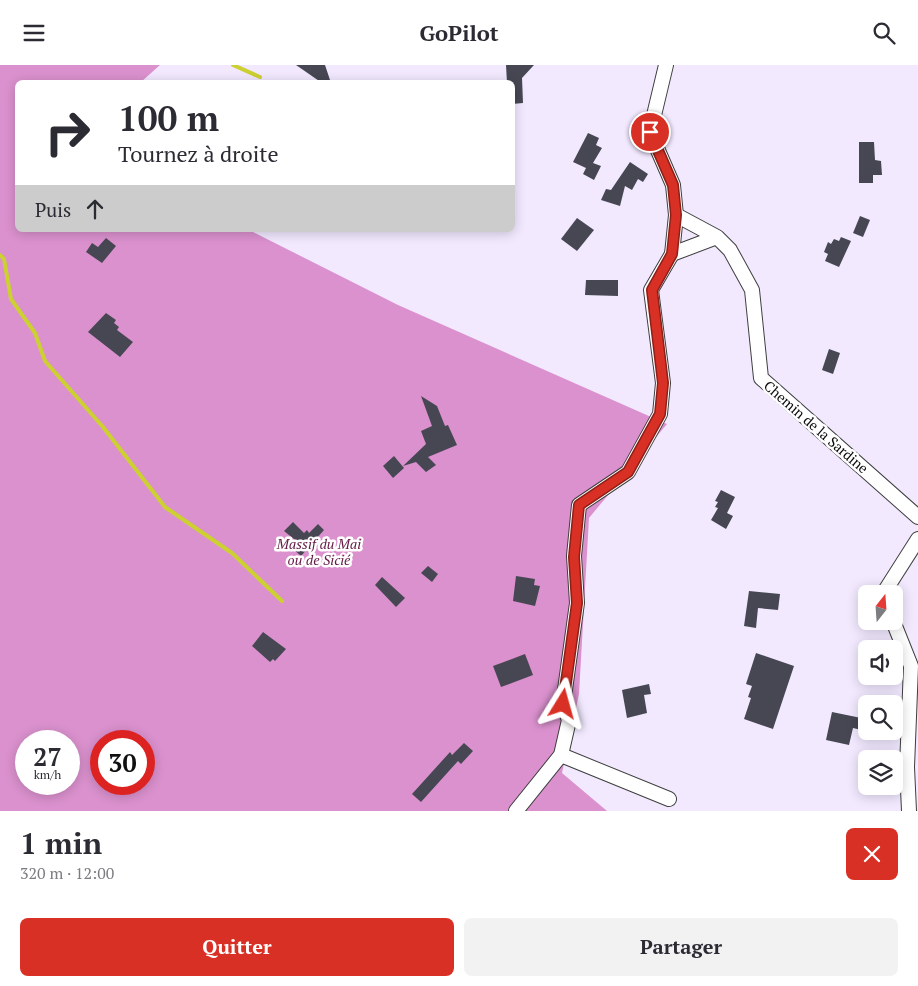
<!DOCTYPE html>
<html lang="fr">
<meta charset="utf-8">
<style>
body{margin:0;font-family:"PT Serif",serif;background:#f2f2f3;color:#2b2b33;height:100vh;display:flex;flex-direction:column;font-size:19px;white-space:nowrap}
*{box-sizing:border-box;margin:0}
p{font-size:16px;color:#7c7c81}
.icon{flex:none;width:28px;height:28px;fill:none;stroke:currentColor;stroke-width:2;stroke-linecap:round;stroke-linejoin:round}
.map{position:relative;height:746px;overflow:hidden}
.sheet{display:flex;flex-direction:column;background:#fff;flex:1}
.sheet>*{flex:none}
.guide{position:absolute;left:15px;top:15px;width:500px;height:152px;border-radius:8px;box-shadow:0 2px 12px #0003;background:#fff;color:#2b2b33;overflow:hidden}
.needle{width:32px;rotate:17deg}
.controls{position:absolute;left:858px;top:520px;display:grid;gap:10px}
.controls a{display:grid;place-items:center;width:45px;height:45px;border-radius:8px;background:#fff;box-shadow:0 2px 12px #0003;font-size:25px}
.speed{position:absolute;left:15px;top:665px;display:flex;gap:10px;font-size:25px;font-weight:700;text-align:center}
.speed>*{display:grid;place-content:center;width:65px;height:65px;border-radius:50%;background:#fff;box-shadow:0 2px 12px #0003;line-height:1}
.speed small{font-size:12px;font-weight:400}
.speed .limit{border:8px solid #d22;background:#fff;color:#111}
.pin{position:absolute;display:grid;place-items:center;width:42px;height:42px;color:#fff;margin:-21px;border:2px solid #fff;border-radius:50%;box-shadow:0 1px 5px #0007}
.me{position:absolute;width:55px;margin:-28px;rotate:8deg;stroke-linejoin:round;filter:drop-shadow(0 0 4px #0008)}
.turn{display:flex;align-items:center;gap:18px;height:105px;padding:0 20px;font-size:22px}
.turn .icon{width:65px;height:65px;stroke-width:2.5}
.turn b{display:block;font-size:35px;line-height:42px}
.then{display:flex;align-items:center;height:48px;padding:0 20px;background:#0003;gap:10px;font-size:19px}
.round{display:grid;place-items:center;flex:none;width:52px;height:52px;border-radius:8px;background:#f2f2f3}
.head{display:flex;align-items:center;justify-content:space-between;height:85px;padding:0 20px}
h1{font-size:30px;font-weight:600;line-height:38px}
.primary-button{display:flex;gap:10px;margin-top:auto;padding:10px 20px}
.primary-button a{flex:1;height:58px;border-radius:8px;background:#d93025;color:#fff;font-size:20px;font-weight:600;line-height:58px;text-align:center}
.primary-button a+a{background:#f2f2f3;color:#2b2b33}
header{display:flex;justify-content:space-between;align-items:center;height:65px;padding:0 20px;background:#fff;font-size:22px;font-weight:600}
.map>svg:first-child{display:block}
.forest{fill:#db91ce;fill-rule:evenodd}
.lines{fill:none;stroke-linecap:round;stroke-linejoin:round}
.stream{stroke:#cdd031;stroke-width:4}
.building{fill:#474754}
.minor-casing{stroke:#3e3e3e;stroke-width:16}
.minor{stroke:#fff;stroke-width:14}
.route-casing{stroke:#8d1f18;stroke-width:12}
.route{stroke:#d93025;stroke-width:9}
.labels{text-anchor:middle;stroke-width:5;stroke-linejoin:round;paint-order:stroke}
.street-label{font-size:14px;fill:#0b0b0b;stroke:#fff}
.park-label{font-size:14px;font-style:italic;fill:#631a45;stroke:#fff}
</style>
<header><svg class="icon" aria-label="menu" viewBox="0 0 24 24"><path d="M4 6h16M4 12h16M4 18h16"/></svg>GoPilot<svg class="icon" aria-label="search" viewBox="0 0 24 24"><circle cx="10" cy="10" r="6"/><path d="M15 15l6 6"/></svg></header>
<div class="map">
<svg width="918" height="746" viewBox="0 0 918 746">
<rect width="100%" height="100%" fill="#f2e9ff"/>
<path class="forest" d="M 0,0 L 160,0 L 141,17 L 18,18 L 18,165 L 249,165 L 398,240 L 667,359 L 589,453 L 579,629 L 562,708 L 607,746 L 0,746 ZM 26,676 L 69,676 L 69,719 L 26,719 ZM 101,676 L 144,676 L 144,719 L 101,719 Z"/>
<g class="lines">
<g class="stream">
<polyline points="233,0 260,12"/>
<polyline points="0,190 4,194 11,234 35,268 45,296 103,362 165,442 232,488 282,536"/>
</g>
</g>
<g class="building">
<polygon points="296,0 325,0 331,18 322,18"/>
<polygon points="506,0 534,0 522,13 523,38 512,39 512,18 507,18"/>
<polygon points="588,68 599,73 596,80 602,83 593,98 601,101 594,115 583,109 586,103 573,97"/>
<polygon points="859,77 874,77 875,95 881,96 882,110 873,110 873,118 859,118"/>
<polygon points="630,97 648,109 643,117 638,114 632,125 625,121 620,141 601,135 606,124 611,125"/>
<polygon points="860,151 870,155 863,172 853,168"/>
<polygon points="577,153 594,165 577,186 561,174"/>
<polygon points="841,172 851,176 839,202 825,196 828,189 824,187 828,177 831,179 834,174 839,176"/>
<polygon points="106,173 116,181 102,198 86,187 92,178 98,182"/>
<polygon points="586,215 618,215 618,231 585,230"/>
<polygon points="106,248 116,255 114,258 119,262 117,265 133,277 120,292 88,267"/>
<polygon points="829,284 840,288 833,309 822,305"/>
<polygon points="421,331 437,341 445,361 448,360 457,380 428,392 436,400 426,407 416,397 403,401 426,379 421,366 432,361"/>
<polygon points="394,391 404,403 393,413 383,401"/>
<polygon points="721,425 735,432 727,448 733,451 726,464 711,455 718,443 715,442 718,437 715,436"/>
<polygon points="293,457 304,468 307,465 309,468 318,459 324,465 301,491 293,484 299,478 284,466"/>
<polygon points="428,501 438,509 432,517 421,508"/>
<polygon points="516,511 535,514 534,520 540,521 535,541 513,536"/>
<polygon points="382,512 405,533 396,542 375,520"/>
<polygon points="749,526 780,529 778,545 758,543 756,563 744,561"/>
<polygon points="263,567 286,584 275,596 273,594 270,597 252,581"/>
<polygon points="756,588 794,601 773,664 744,654 751,633 748,632 752,621 746,619"/>
<polygon points="525,589 533,610 501,622 493,601"/>
<polygon points="649,619 651,629 644,630 647,648 627,653 622,625"/>
<polygon points="832,647 866,654 866,666 853,663 849,680 826,675"/>
<polygon points="464,678 473,686 461,699 456,694 458,696 421,737 412,729 450,687 452,690"/>
</g>
<g class="lines">
<g class="minor-casing">
<g id="minor">
<polyline points="666,0 650,67 673,120 676,150"/>
<polyline points="717,172 672,189 676,150 717,172 730,185 752,225 761,313 918,452"/>
<polyline points="883,529 918,474"/>
<polyline points="893,556 911,601 907,702 909,746"/>
<polyline points="561,690 669,734"/>
<polyline points="516,746 561,690 569,655 563,639 577,538 574,491 579,440 628,407 660,349 663,318 651,225 672,189"/>
</g>
</g>
<use href="#minor" class="minor"/>
</g>
<g class="lines">
<g class="route-casing">
<polyline id="route" points="563,639 577,538 574,492 579,440 628,407 660,349 663,318 652,225 672,189 676,150 673,120 650,67"/>
</g>
<use href="#route" class="route"/>
</g>
<g class="labels">
<g class="street-label">
<text transform="translate(816 362) rotate(41)" y="5">Chemin de la Sardine</text>
</g>
<g class="park-label">
<text x="319" y="484">Massif du Mai<tspan x="319" dy="16">ou de Sicié</tspan></text>
</g>
</g>
</svg>
<div class="controls">
<a><svg class="needle" viewBox="-14 -14 28 28"><path d="M0-13l5 13h-10z" fill="#e53935"/><path d="M0 13l5-13h-10z" fill="#7c7c81"/></svg></a>
<a><svg class="icon" aria-label="sound" viewBox="0 0 24 24"><path d="M4 9h4l5-4v14l-5-4H4zM17 9q2 3 0 6"/></svg></a>
<a><svg class="icon" aria-label="search" viewBox="0 0 24 24"><circle cx="10" cy="10" r="6"/><path d="M15 15l6 6"/></svg></a>
<a><svg class="icon" aria-label="layers" viewBox="0 0 24 24"><path d="M12 4l9 5-9 5-9-5zM3 14l9 5 9-5"/></svg></a>
</div>
<div class="speed"><div>27<small>km/h</small></div><div class="limit">30</div></div>
<div class="pin" style="left:650px;top:67px;background:#d93025"><svg class="icon" aria-label="arrive" viewBox="0 0 24 24"><path d="M6 21V4h12l-3 4 3 4H6"/></svg></div>
<svg class="me" style="left:563px;top:639px" viewBox="-20 -20 40 40"><path d="M0-17L14 15 0 8-14 15z" fill="#d93025" stroke="#fff" stroke-width="4"/></svg>
<div class="guide">
<div class="turn"><svg class="icon" aria-label="right" viewBox="0 0 24 24"><path d="M7 20v-9h11M14 6l5 5-5 5"/></svg><div><b>100 m</b>Tournez à droite</div></div>
<div class="then">Puis<svg class="icon" aria-label="ahead" viewBox="0 0 24 24"><path d="M12 20V5M6 11l6-6 6 6"/></svg></div>
</div>
</div>
<section class="sheet">
<div class="head"><div><h1>1 min</h1><p>320 m · 12:00</p></div><a class="round" style="background:#d93025;color:#fff"><svg class="icon" aria-label="close" viewBox="0 0 24 24"><path d="M6 6l12 12M18 6L6 18"/></svg></a></div>
<div class="primary-button"><a>Quitter</a><a>Partager</a></div>
</section>
